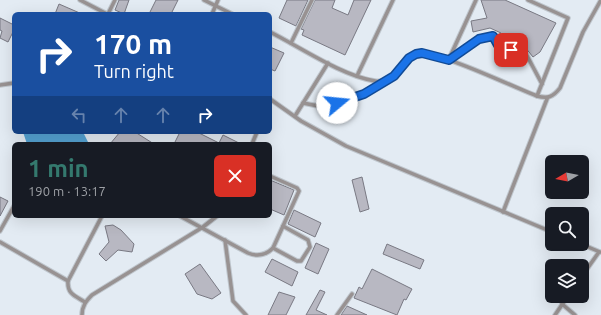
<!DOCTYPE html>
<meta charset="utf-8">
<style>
body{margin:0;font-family:Ubuntu,sans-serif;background:#20242c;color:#f1f3f6;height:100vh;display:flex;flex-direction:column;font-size:15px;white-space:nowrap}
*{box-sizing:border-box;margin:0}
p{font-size:13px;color:#9ea1a6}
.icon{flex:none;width:22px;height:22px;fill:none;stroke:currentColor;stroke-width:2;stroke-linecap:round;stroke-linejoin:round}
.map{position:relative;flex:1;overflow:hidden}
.sheet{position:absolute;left:12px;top:142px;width:260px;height:76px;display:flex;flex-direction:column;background:#171b24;border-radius:6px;box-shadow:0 4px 16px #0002}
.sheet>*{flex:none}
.top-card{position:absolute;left:12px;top:12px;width:260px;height:122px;border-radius:6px;box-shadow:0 4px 16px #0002;background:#1a4fa0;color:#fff;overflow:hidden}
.needle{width:26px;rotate:260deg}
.fabs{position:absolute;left:545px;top:155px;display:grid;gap:8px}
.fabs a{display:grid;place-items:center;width:44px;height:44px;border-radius:6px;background:#171b24;box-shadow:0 4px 16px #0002;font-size:20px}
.pin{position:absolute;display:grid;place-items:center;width:34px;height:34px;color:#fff;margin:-17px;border-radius:8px;box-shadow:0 2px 6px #0006}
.me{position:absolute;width:44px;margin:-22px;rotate:73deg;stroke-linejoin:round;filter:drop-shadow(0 0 3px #0008)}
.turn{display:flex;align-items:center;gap:14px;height:84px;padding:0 16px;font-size:18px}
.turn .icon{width:52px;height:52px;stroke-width:2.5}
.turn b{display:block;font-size:28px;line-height:34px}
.lanes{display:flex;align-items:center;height:38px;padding:0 16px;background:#0003;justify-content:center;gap:20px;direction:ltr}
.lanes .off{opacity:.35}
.round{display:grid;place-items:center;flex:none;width:42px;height:42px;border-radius:6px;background:#20242c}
.overview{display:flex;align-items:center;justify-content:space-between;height:68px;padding:0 16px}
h1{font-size:24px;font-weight:700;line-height:30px;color:#34796e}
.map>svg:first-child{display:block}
.water{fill:#54a2d3}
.building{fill:#b8b8c2;stroke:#797983}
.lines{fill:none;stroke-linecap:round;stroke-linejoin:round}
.lane-casing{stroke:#bfc6cd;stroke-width:5.5}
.lane{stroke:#989292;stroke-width:3.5}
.route-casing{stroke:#114b97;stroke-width:10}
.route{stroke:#1a73e8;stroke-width:7}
</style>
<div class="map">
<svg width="601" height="315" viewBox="0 0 601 315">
<rect width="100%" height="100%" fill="#e3ebf3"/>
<polygon class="water" points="23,132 83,132 89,144 27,144"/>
<g class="building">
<polygon points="119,0 129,0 124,14 115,10"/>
<polygon points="156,0 178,0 171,14 149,14"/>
<polygon points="287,0 308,0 296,26 279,18"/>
<polygon points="315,0 335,0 332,8 348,15 354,0 371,0 345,55 302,35 304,30 301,29"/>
<polygon points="481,0 505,0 556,23 540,52 533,57 520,41 512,37 507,44 502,42 497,36 501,33 490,28 473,32 471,21 487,18"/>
<polygon points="59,4 82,14 55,14"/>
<polygon points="0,18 14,25 14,30 8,42 0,38 2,31 0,30"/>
<polygon points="270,47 284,53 275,71 270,69"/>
<polygon points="120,132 135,132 154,144 110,144"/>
<polygon points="180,132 197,132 219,143 223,135 241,144 174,144"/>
<polygon points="362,177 369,209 360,212 352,180"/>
<polygon points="270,180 294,190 284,215 270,209"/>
<polygon points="0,197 8,201 0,216"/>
<polygon points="294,210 321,223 315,237 288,224"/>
<polygon points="113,225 121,230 134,244 132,252 118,250 106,261 99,254 109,242 105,226"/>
<polygon points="316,243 329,249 318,274 305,268"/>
<polygon points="387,244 424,260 420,269 383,254"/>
<polygon points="272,259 298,272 292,286 265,272"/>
<polygon points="200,264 221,293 212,299 197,294 185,274"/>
<polygon points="372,269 412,289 406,300 404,299 397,315 354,298 359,287 362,289"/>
<polygon points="320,290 325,292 316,310 327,315 306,315"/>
<polygon points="279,292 295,297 286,315 268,315"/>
<polygon points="347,306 367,315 341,315"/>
</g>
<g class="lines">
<g class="lane-casing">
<g id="lane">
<polyline points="80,0 107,14"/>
<polyline points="204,0 232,14"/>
<polyline points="528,0 568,18 537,96"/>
<polyline points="108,14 115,0"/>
<polyline points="212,14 218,0"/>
<path d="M 270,32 C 300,47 342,76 375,81 C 397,84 399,59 417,54 C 436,49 515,88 537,96 C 548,99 553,97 560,88 L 583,32 L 601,0"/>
<polyline points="291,43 312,0"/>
<polyline points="449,59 476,0"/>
<polyline points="449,60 479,39 493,36 498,45 511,51 515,45 525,52 542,84"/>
<polyline points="357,76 393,0"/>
<polyline points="0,85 14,83"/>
<polyline points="270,99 301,121 346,146 552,232"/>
<polyline points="303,103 323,107 364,94 383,81"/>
<polyline points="295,116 328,63"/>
<polyline points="252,144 257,132"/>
<polyline points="503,212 547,99"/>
<path d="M 180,216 L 248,253 C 258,257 266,255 273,248 L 299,191 L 297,188 L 270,176"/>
<polyline points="0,231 14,206"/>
<polyline points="225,240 233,301 246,315"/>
<polyline points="0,242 68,281"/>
<polyline points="581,244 600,252"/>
<polyline points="273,248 297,261 301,261 310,247 308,240 283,226"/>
<polyline points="582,276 599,252"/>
<path d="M 85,302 C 75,296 67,294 68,281 L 102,216"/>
<polyline points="562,304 575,315"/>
<path d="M 82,315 C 82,306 86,301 92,295 L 203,227 L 217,216"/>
<polyline points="337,315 352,294"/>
<polyline points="555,315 568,296"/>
</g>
</g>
<use href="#lane" class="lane"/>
</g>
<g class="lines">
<g class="route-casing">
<polyline id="route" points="337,103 364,94 394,76 409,58 416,54 422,53 449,60 479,39 493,36 498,45 511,50"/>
</g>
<use href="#route" class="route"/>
</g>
</svg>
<div class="fabs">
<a><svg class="needle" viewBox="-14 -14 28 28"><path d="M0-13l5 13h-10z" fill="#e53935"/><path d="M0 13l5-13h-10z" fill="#9ea1a6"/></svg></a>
<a><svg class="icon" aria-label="search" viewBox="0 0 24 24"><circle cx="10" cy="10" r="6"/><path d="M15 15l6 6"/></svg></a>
<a><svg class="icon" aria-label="layers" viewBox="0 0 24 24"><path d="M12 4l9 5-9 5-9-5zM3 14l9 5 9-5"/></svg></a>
</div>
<div class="pin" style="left:511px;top:50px;background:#d93025"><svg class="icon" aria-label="arrive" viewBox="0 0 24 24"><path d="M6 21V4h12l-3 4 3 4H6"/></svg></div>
<svg class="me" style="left:337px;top:103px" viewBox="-20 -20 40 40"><circle r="19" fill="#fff"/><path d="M0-13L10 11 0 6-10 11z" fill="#1a73e8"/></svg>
<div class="top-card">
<div class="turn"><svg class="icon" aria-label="right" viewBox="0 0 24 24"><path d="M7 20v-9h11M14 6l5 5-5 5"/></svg><div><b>170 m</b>Turn right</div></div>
<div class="lanes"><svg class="icon off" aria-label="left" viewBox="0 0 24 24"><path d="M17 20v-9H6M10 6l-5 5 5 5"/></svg><svg class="icon off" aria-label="ahead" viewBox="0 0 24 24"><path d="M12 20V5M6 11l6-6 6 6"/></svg><svg class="icon off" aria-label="ahead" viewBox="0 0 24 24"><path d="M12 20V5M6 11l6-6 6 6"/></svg><svg class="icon" aria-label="right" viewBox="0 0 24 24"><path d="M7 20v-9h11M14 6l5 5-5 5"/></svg></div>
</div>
<section class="sheet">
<div class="overview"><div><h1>1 min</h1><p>190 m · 13:17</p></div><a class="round" style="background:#d93025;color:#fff"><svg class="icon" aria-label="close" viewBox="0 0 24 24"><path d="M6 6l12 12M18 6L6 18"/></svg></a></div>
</section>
</div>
